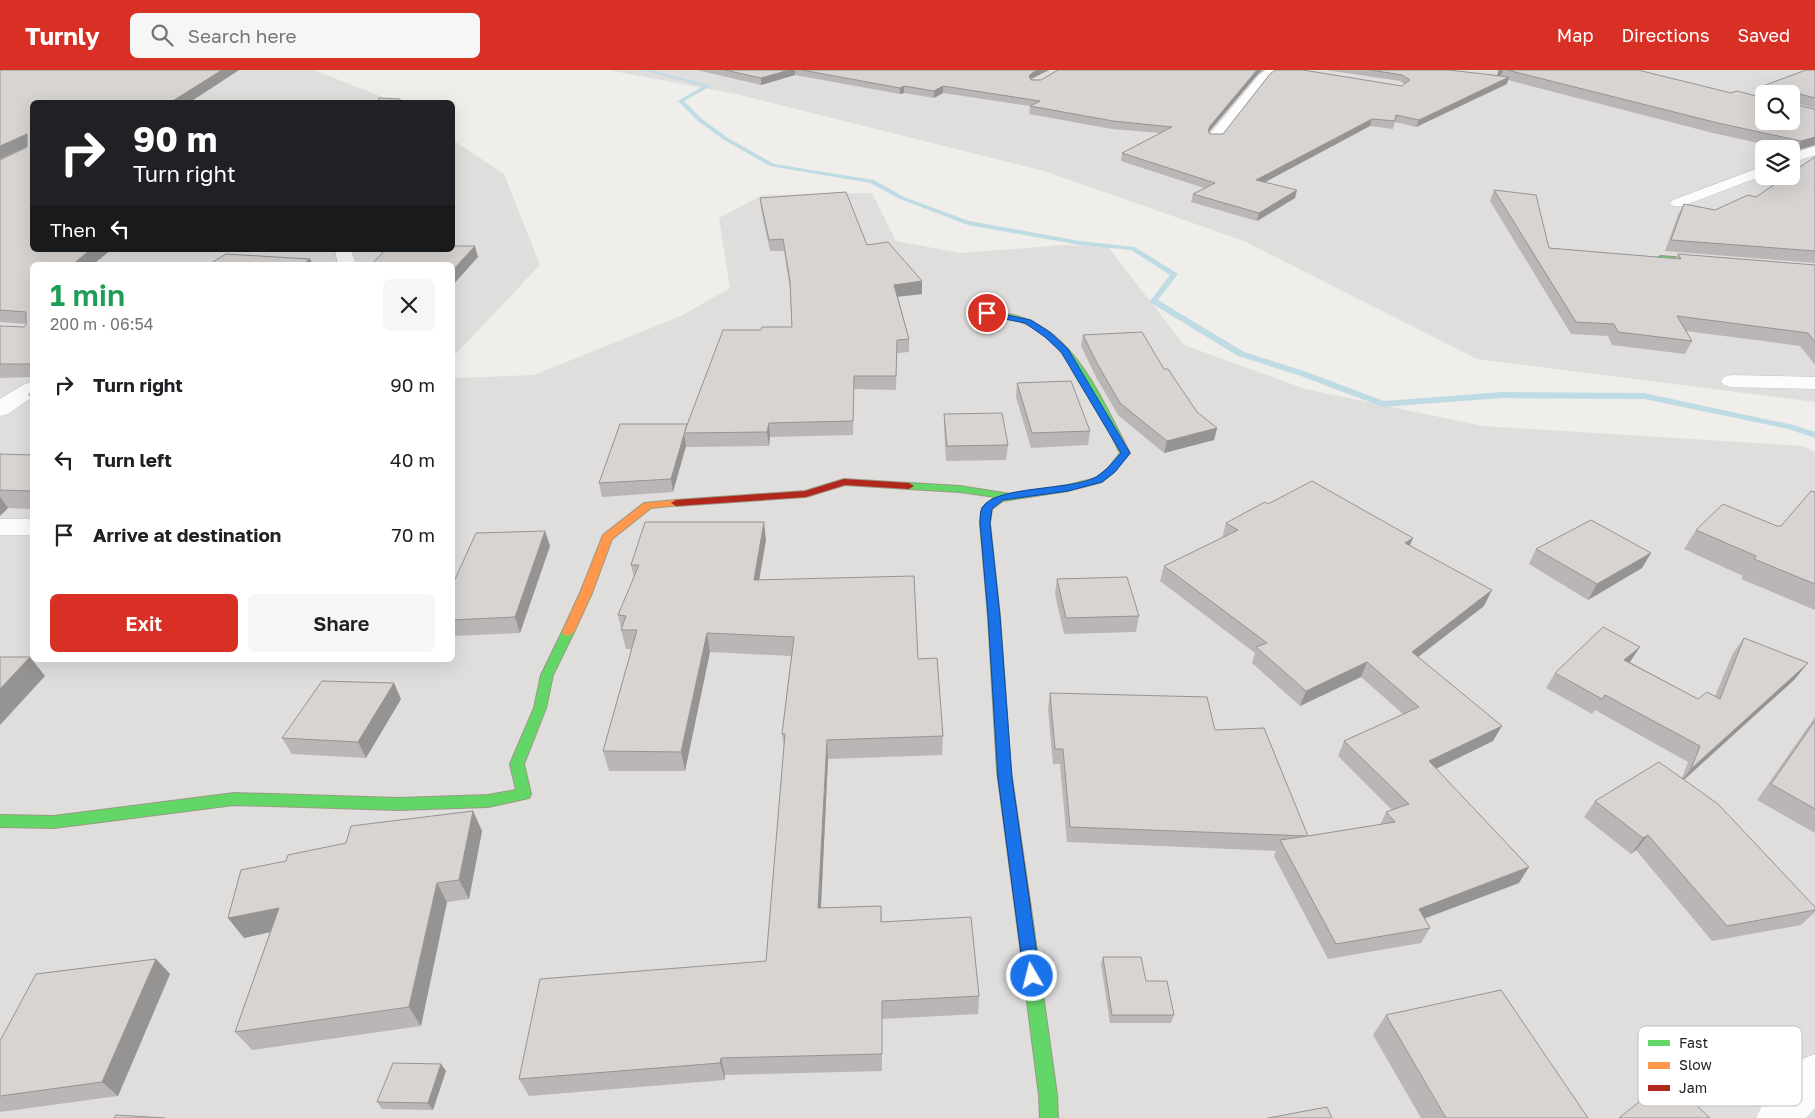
<!DOCTYPE html>
<meta charset="utf-8">
<style>
body{margin:0;font-family:"Golos Text",sans-serif;background:#f6f6f6;color:#202124;height:100vh;display:flex;flex-direction:column;font-size:19px;white-space:nowrap}
*{box-sizing:border-box;margin:0}
p{font-size:16px;color:#757577}
.icon{flex:none;width:28px;height:28px;fill:none;stroke:currentColor;stroke-width:2;stroke-linecap:round;stroke-linejoin:round}
.map{position:relative;flex:1;overflow:hidden}
.side{position:absolute;left:30px;top:192px;width:425px;height:400px;display:flex;flex-direction:column;background:#fff;border-radius:8px;box-shadow:0 5px 20px #0002}
.side>*{flex:none}
.hud{position:absolute;left:30px;top:30px;width:425px;height:152px;border-radius:8px;box-shadow:0 5px 20px #0002;background:#202124;color:#fff;overflow:hidden}
.buttons{position:absolute;left:1755px;top:15px;display:grid;gap:10px}
.buttons a{display:grid;place-items:center;width:45px;height:45px;border-radius:8px;background:#fff;box-shadow:0 5px 20px #0002;font-size:25px}
.pin{position:absolute;display:grid;place-items:center;width:42px;height:42px;color:#fff;margin:-21px;border:2px solid #fff;border-radius:50%;box-shadow:0 1px 5px #0007}
.me{position:absolute;width:55px;margin:-28px;rotate:352deg;stroke-linejoin:round;filter:drop-shadow(0 0 4px #0008)}
.turn{display:flex;align-items:center;gap:18px;height:105px;padding:0 20px;font-size:22px}
.turn .icon{width:65px;height:65px;stroke-width:2.5}
.turn b{display:block;font-size:35px;line-height:42px}
.then{display:flex;align-items:center;height:48px;padding:0 20px;background:#0003;gap:10px;font-size:19px}
.round{display:grid;place-items:center;flex:none;width:52px;height:52px;border-radius:8px;background:#f6f6f6}
.summary{display:flex;align-items:center;justify-content:space-between;height:85px;padding:0 20px}
h1{font-size:30px;font-weight:600;line-height:38px;color:#1e9e55}
.primary-button{display:flex;gap:10px;margin-top:auto;padding:10px 20px}
.primary-button a{flex:1;height:58px;border-radius:8px;background:#d93025;color:#fff;font-size:20px;font-weight:600;line-height:58px;text-align:center}
.primary-button a+a{background:#f6f6f6;color:#202124}
ul{padding:0;list-style:none}
li{display:flex;align-items:center;gap:15px;height:75px;padding:0 20px}
li div{flex:1}
li b{display:block;font-size:19px}
li em{font-style:normal}
header{display:flex;align-items:center;gap:30px;box-sizing:border-box;height:70px;padding:0 25px;background:#d93025;color:#fff}
header strong{font-size:24px}
nav{display:flex;gap:28px;margin-inline-start:auto;font-size:18px}
.search{width:350px;height:45px;background:#f6f6f6;display:flex;align-items:center;gap:12px;box-sizing:border-box;padding:0 18px;border-radius:8px;color:#757577;font-size:19px}
.map>svg:first-child{display:block}
.residential{fill:#dfdedc;fill-rule:evenodd}
.lines{fill:none;stroke-linecap:round;stroke-linejoin:round}
.stream{fill:#bfdbe3;fill-rule:evenodd}
.street-casing{stroke:#c9c8c7;stroke-width:1}
.fast-casing{stroke:#999a82;stroke-width:2}
.slow-casing{stroke:#999a82;stroke-width:2}
.jam-casing{stroke:#999a82;stroke-width:2}
.street{fill:#fdfcfc;fill-rule:evenodd}
.fast{fill:#63d668;fill-rule:evenodd}
.slow{fill:#ff974d;fill-rule:evenodd}
.jam{fill:#b3261e;fill-rule:evenodd}
.wall{fill:#b9b6b5}
.shaded-wall{fill:#969493}
.building{fill:#d7d4d2;stroke:#969493}
.route{fill:#1a73e8;stroke:#114b97}
.key{fill:#fff;stroke:#bdbdbd;stroke-width:1}
.key-label{font-size:14px;fill:#222}
</style>
<header>
<strong>Turnly</strong>
<div class="search"><svg class="icon" aria-label="search" viewBox="0 0 24 24"><circle cx="10" cy="10" r="6"/><path d="M15 15l6 6"/></svg>Search here</div>
<nav><a>Map</a><a>Directions</a><a>Saved</a></nav>
</header>
<div class="map">
<svg width="1815" height="1048" viewBox="0 0 1815 1048">
<rect width="100%" height="100%" fill="#f0eeeb"/>
<g class="residential">
<polygon points="0,0 314,0 395,32 32,32 32,180 452,180 453,70 504,104 540,195 453,287 452,195 32,195 32,590 452,590 453,308 534,305 681,246 730,218 719,148 762,125 872,123 896,171 960,183 1064,175 1108,177 1184,275 1305,319 1483,356 1804,376 1815,382 1815,1048 0,1048"/>
<path d="M 608,0 L 1815,0 L 1815,332 L 1477,289 L 1244,171 L 1044,101 L 736,24 ZM 1764,24 L 1791,24 L 1791,51 L 1764,51 ZM 1764,79 L 1791,79 L 1791,106 L 1764,106 Z"/>
</g>
<g class="lines">
<polygon class="stream" points="642,0 650,0 709,15 709,17 684,31 702,49 728,68 774,94 874,110 904,127 969,151 1080,171 1135,177 1178,204 1158,230 1244,282 1304,301 1384,331 1502,322 1644,323 1793,355 1815,362 1815,368 1788,359 1644,329 1502,328 1383,337 1298,305 1238,286 1151,233 1150,231 1170,205 1131,180 1080,175 968,155 900,129 870,113 770,96 724,70 698,51 678,31 703,16"/>
<g class="street-casing">
<g id="street">
<polygon points="1266,0 1280,0 1267,9 1220,70 1210,70 1208,67 1210,64 1259,5"/>
<polygon points="1815,76 1815,85 1791,93 1791,84"/>
<polygon points="1764,96 1764,105 1683,136 1673,136 1670,133 1673,130"/>
<polygon points="335,180 351,180 356,195 338,195"/>
<polygon points="1731,305 1815,307 1815,319 1731,317 1724,315 1721,311 1724,307"/>
<polygon points="32,312 32,327 8,344 0,346 0,329 25,314"/>
<rect x="0" y="449" width="32" height="16"/>
<polygon points="1815,984 1815,1038 1806,1048 1756,1048 1763,1033 1800,990"/>
</g>
</g>
<g class="fast-casing">
<g id="fast">
<polygon points="1661,186 1711,190 1715,192 1711,194 1659,189 1657,188"/>
<path d="M 984,241 C 992,240 1000,242 1007,244 C 1073,254 1102,331 1130,383 L 1114,402 L 1102,412 L 1068,421 L 1003,431 L 992,439 L 990,453 L 1000,546 L 1011,701 L 1009,705 L 1004,706 L 999,705 L 997,701 L 988,546 L 980,453 L 982,438 L 995,427 L 960,422 L 909,419 L 904,416 L 909,413 L 960,416 L 1010,424 L 1068,415 L 1096,408 L 1108,398 L 1120,383 C 1097,339 1071,272 1022,252 C 1011,247 997,247 984,245 Z"/>
<polygon points="568,558 574,562 553,605 546,638 524,694 531,724 529,728 488,737 399,740 234,735 54,758 0,757 0,745 54,746 234,723 399,728 488,725 516,720 510,694 534,638 541,605 562,562"/>
<polygon points="1023,831 1028,833 1031,838 1057,1025 1058,1048 1040,1048 1039,1025 1015,838 1018,833"/>
</g>
</g>
<g class="slow-casing">
<polygon id="slow" points="676,430 681,433 680,435 651,438 612,469 592,523 574,562 568,566 564,565 562,562 580,523 603,465 644,433"/>
</g>
<g class="jam-casing">
<g id="jam">
<polygon points="844,409 909,413 914,416 909,419 845,415 806,427 676,436 671,433 676,430 805,421"/>
<polygon points="1004,696 1009,697 1011,701 1031,838 1028,843 1023,845 1018,843 1015,838 997,701 999,697"/>
</g>
</g>
<use href="#street" class="street"/>
<use href="#fast" class="fast"/>
<use href="#slow" class="slow"/>
<use href="#jam" class="jam"/>
</g>
<g class="wall">
<polygon points="0,0 239,0 190,32 32,32 32,180 111,180 93,195 32,195 32,307 0,308 0,256 24,257 26,255 26,254 0,252 0,90 27,76 0,89"/>
<polygon points="697,0 1049,0 1031,9 1041,10 1058,0 1263,0 1258,4 1209,62 1210,64 1223,64 1402,16 1404,14 1400,11 1326,0 1449,0 1497,6 1498,0 1638,0 1764,51 1791,24 1764,24 1764,26 1759,25 1763,16 1815,0 1815,38 1795,33 1796,35 1815,39 1815,75 1795,81 1791,80 1791,79 1786,79 1713,63 1508,10 1507,14 1416,57 1395,52 1393,59 1370,56 1265,112 1295,128 1257,151 1191,132 1193,124 1204,118 1121,91 1122,83 1160,63 1112,59 1029,44 1030,36 943,23 934,28 904,23 900,24 795,5 761,15"/>
<polygon points="1815,87 1815,193 1665,181 1678,145 1684,134 1715,140 1756,127"/>
<polygon points="1494,120 1549,178 1675,189 1678,184 1815,195 1815,295 1800,276 1686,261 1692,271 1685,284 1612,275 1608,266 1571,264 1490,131"/>
<polygon points="760,128 867,175 922,211 922,224 898,227 909,269 909,282 897,283 896,320 854,319 853,365 770,367 769,376 686,377 686,376 673,422 602,427 599,413 687,356 761,260 792,257 790,219 784,181 770,181 761,139"/>
<polygon points="1083,265 1164,299 1197,342 1217,358 1214,370 1164,383 1118,345 1096,307 1081,276"/>
<polygon points="1017,313 1090,361 1088,375 1031,378 1016,327"/>
<polygon points="32,321 32,331 28,324"/>
<polygon points="944,344 1008,375 1006,390 946,391 944,358"/>
<polygon points="0,384 32,385 32,439 8,438 0,446"/>
<polygon points="1815,422 1815,540 1741,509 1743,506 1684,479 1696,460 1781,456"/>
<polygon points="1268,434 1413,468 1410,475 1484,536 1418,587 1493,671 1436,699 1519,813 1425,848 1430,858 1421,873 1328,889 1274,786 1276,781 1067,772 1060,694 1053,694 1048,639 1050,623 1215,660 1308,766 1380,755 1386,742 1392,740 1338,686 1344,671 1403,644 1361,607 1300,636 1252,593 1255,583 1160,511 1164,496 1222,468 1226,453"/>
<polygon points="545,461 550,476 520,563 452,566 452,516"/>
<polygon points="766,470 759,510 918,589 943,666 942,685 828,689 821,838 881,836 882,852 979,926 978,944 882,949 882,1001 725,1005 725,1010 529,1026 519,1009 766,891 784,678 782,664 791,586 710,582 685,701 609,701 603,681 632,579 626,579 621,560 621,558 618,545 634,508 631,495"/>
<polygon points="1536,479 1651,483 1642,498 1588,530 1529,494"/>
<polygon points="1057,509 1139,546 1136,562 1064,564 1055,524"/>
<polygon points="1744,568 1795,609 1684,710 1815,837 1815,842 1801,855 1712,871 1636,780 1631,784 1584,747 1595,731 1682,708 1688,692 1595,640 1592,644 1546,618 1555,603 1640,577 1630,592 1698,629 1715,626 1733,583"/>
<polygon points="401,629 366,688 292,684 282,668"/>
<polygon points="1815,647 1815,763 1757,730"/>
<polygon points="473,741 482,761 469,829 447,832 421,956 252,980 235,962 270,862 244,868 228,848 346,773"/>
<polygon points="1103,887 1146,911 1174,945 1171,953 1110,953 1101,894"/>
<polygon points="156,889 170,904 118,1026 0,1042 0,971"/>
<polygon points="1386,945 1588,1048 1421,1048 1373,965"/>
<polygon points="441,994 446,1001 433,1040 382,1039 377,1032"/>
</g>
<g class="shaded-wall">
<polygon points="222,0 239,0 190,32 171,32"/>
<polygon points="789,0 795,0 795,5 761,15 761,8"/>
<polygon points="1037,0 1049,0 1031,9 1029,6 1032,3"/>
<polygon points="1257,0 1263,0 1258,4 1208,63 1208,61 1210,56"/>
<polygon points="1499,0 1503,0 1500,8 1496,8"/>
<polygon points="1509,7 1507,14 1416,57 1419,50"/>
<polygon points="904,16 904,23 900,24 900,18"/>
<polygon points="943,16 943,23 934,28 934,21"/>
<polygon points="1372,49 1370,56 1254,118 1256,110"/>
<polygon points="27,64 32,74 0,89 0,76"/>
<polygon points="1815,67 1815,75 1795,81 1801,71"/>
<polygon points="1297,120 1295,128 1257,151 1259,143"/>
<polygon points="475,176 478,187 452,216 452,201"/>
<polygon points="90,180 111,180 92,195 72,195"/>
<polygon points="310,189 313,195 302,195"/>
<polygon points="922,211 922,224 894,227 894,215"/>
<polygon points="769,353 770,367 769,376 767,362"/>
<polygon points="687,354 688,363 684,363 686,376 673,422 671,409"/>
<polygon points="1217,358 1214,370 1164,383 1167,371"/>
<polygon points="0,427 8,438 0,446"/>
<polygon points="764,452 766,470 756,528 754,510"/>
<polygon points="545,461 550,476 520,563 515,547"/>
<polygon points="1413,468 1406,484 1405,473"/>
<polygon points="1651,483 1642,498 1588,530 1597,514"/>
<polygon points="1492,520 1484,536 1405,597 1412,582"/>
<polygon points="707,563 710,582 685,701 681,682"/>
<polygon points="1640,577 1629,593 1624,590"/>
<polygon points="30,587 45,606 0,655 0,619"/>
<polygon points="1367,592 1361,607 1300,636 1306,621"/>
<polygon points="1808,593 1795,609 1679,714 1691,699"/>
<polygon points="394,613 401,629 366,688 358,672"/>
<polygon points="1502,656 1493,671 1421,706 1429,691"/>
<polygon points="827,670 828,689 820,856 818,838"/>
<polygon points="473,741 482,761 469,829 459,810"/>
<polygon points="1648,765 1636,780 1631,784 1643,768"/>
<polygon points="1529,797 1519,813 1410,854 1419,839"/>
<polygon points="437,813 447,832 421,956 409,937"/>
<polygon points="279,838 293,857 244,868 228,848"/>
<polygon points="156,889 170,904 118,1026 102,1012"/>
<polygon points="721,988 725,1005 725,1010 720,993"/>
<polygon points="441,994 446,1001 433,1040 428,1033"/>
</g>
<g class="building">
<polygon points="0,0 222,0 171,32 32,32 32,180 90,180 72,195 99,195 32,195 32,294 0,294 0,256 24,257 26,255 26,242 0,240 0,90 27,77 27,64 0,76"/>
<polygon points="725,0 789,0 761,8"/>
<polygon points="802,0 1037,0 1032,3 1029,6 1031,10 1041,10 1058,0 1257,0 1210,56 1208,61 1210,64 1223,64 1270,4 1275,0 1303,0 1402,16 1410,10 1402,5 1371,0 1449,0 1509,7 1419,50 1396,45 1395,51 1372,49 1256,110 1297,120 1259,143 1193,124 1215,113 1122,83 1172,57 1113,51 1030,36 1040,31 943,16 934,21 904,16 900,18"/>
<polygon points="1507,0 1638,0 1731,23 1737,21 1764,28 1764,51 1791,51 1791,24 1770,24 1770,18 1763,16 1806,0 1815,0 1815,28 1796,23 1794,25 1796,35 1815,39 1815,67 1801,71 1718,53"/>
<polygon points="379,28 400,29 400,32 378,32"/>
<polygon points="1815,87 1815,181 1671,170 1684,134 1715,140 1748,125 1756,127 1787,106 1791,106 1791,103"/>
<polygon points="1494,120 1536,125 1549,178 1681,189 1678,184 1815,195 1815,272 1808,263 1677,246 1692,271 1618,262 1614,254 1576,252"/>
<polygon points="846,122 867,175 888,172 922,211 894,215 909,269 897,270 896,306 854,306 853,351 769,353 767,362 684,363 723,260 761,260 762,257 792,257 790,211 783,169 769,170 760,128"/>
<polygon points="452,176 475,176 452,201 452,195 371,195 385,180 452,180"/>
<polygon points="226,184 310,189 302,195 208,195"/>
<polygon points="1142,262 1164,299 1168,299 1197,342 1217,358 1167,371 1120,333 1098,295 1083,265"/>
<polygon points="1071,311 1090,361 1032,363 1017,313"/>
<polygon points="1002,343 1008,375 947,376 944,344"/>
<polygon points="620,354 687,354 671,409 599,413"/>
<polygon points="0,384 32,385 32,421 0,420"/>
<polygon points="1312,411 1413,468 1405,473 1492,520 1412,582 1502,656 1429,691 1529,797 1419,839 1430,858 1336,874 1280,770 1307,766 1070,757 1063,679 1055,679 1050,623 1207,627 1215,660 1264,658 1308,766 1395,752 1386,742 1409,734 1344,671 1419,637 1367,592 1306,621 1256,577 1267,573 1164,496 1238,460 1226,453 1265,432 1268,434"/>
<polygon points="1811,421 1815,422 1815,514 1754,489 1756,486 1696,460 1723,434 1777,456 1781,456"/>
<polygon points="1591,450 1651,483 1597,514 1536,479"/>
<polygon points="645,452 764,452 754,510 914,506 918,589 937,588 943,666 827,670 818,838 881,836 881,852 971,847 979,926 882,931 882,984 721,988 720,993 519,1009 540,909 766,891 785,664 782,664 794,567 707,563 681,682 603,681 637,560 621,560 626,546 618,545 639,495 631,495"/>
<polygon points="545,461 515,547 452,550 452,516 476,463"/>
<polygon points="1127,507 1139,546 1066,548 1057,509"/>
<polygon points="1603,557 1640,577 1624,590 1698,629 1707,622 1720,629 1744,568 1808,593 1691,699 1700,676 1605,625 1602,629 1555,603"/>
<polygon points="0,587 30,587 0,619"/>
<polygon points="322,611 394,613 358,672 282,668"/>
<polygon points="1815,651 1815,739 1771,714"/>
<polygon points="1659,692 1718,734 1815,837 1815,840 1727,856 1648,765 1643,768 1595,731"/>
<polygon points="473,741 459,810 437,813 409,937 235,962 279,838 228,848 241,800 286,791 288,785 346,773 351,756"/>
<polygon points="1103,887 1141,887 1146,911 1167,911 1174,945 1112,945"/>
<polygon points="156,889 102,1012 0,1026 0,971 36,904"/>
<polygon points="1501,920 1588,1048 1446,1048 1386,945"/>
<polygon points="393,993 441,994 428,1033 377,1032"/>
<polygon points="1668,1009 1710,1048 1619,1048"/>
<polygon points="1327,1037 1332,1048 1268,1048"/>
<polygon points="116,1045 165,1048 114,1048"/>
</g>
<path class="route" d="M 987,241 L 1031,250 L 1051,263 L 1068,279 L 1130,383 L 1115,402 L 1102,412 L 1068,421 L 1003,430 L 992,439 L 990,453 L 1000,546 L 1012,708 L 1040,906 L 1038,912 L 1032,914 L 1026,912 L 1024,906 L 998,708 L 988,546 L 980,453 C 980,448 980,442 982,438 C 994,415 1072,421 1096,407 C 1106,401 1113,392 1121,383 L 1061,282 L 1045,267 L 1025,253 L 984,245 L 983,243 Z"/>
<rect x="1638" y="956" width="164" height="80" rx="8" class="key"/>
<rect x="1648" y="970" width="22" height="6" fill="#63d668"/>
<rect x="1648" y="992" width="22" height="7" fill="#ff974d"/>
<rect x="1648" y="1015" width="22" height="6" fill="#b3261e"/>
<g class="key-label">
<text x="1679" y="978">Fast</text>
<text x="1679" y="1000">Slow</text>
<text x="1679" y="1023">Jam</text>
</g>
</svg>
<div class="buttons">
<a><svg class="icon" aria-label="search" viewBox="0 0 24 24"><circle cx="10" cy="10" r="6"/><path d="M15 15l6 6"/></svg></a>
<a><svg class="icon" aria-label="layers" viewBox="0 0 24 24"><path d="M12 4l9 5-9 5-9-5zM3 14l9 5 9-5"/></svg></a>
</div>
<div class="pin" style="left:987px;top:243px;background:#d93025"><svg class="icon" aria-label="arrive" viewBox="0 0 24 24"><path d="M6 21V4h12l-3 4 3 4H6"/></svg></div>
<svg class="me" style="left:1032px;top:906px" viewBox="-20 -20 40 40"><circle r="17" fill="#1a73e8" stroke="#fff" stroke-width="3"/><path d="M0-11L8 9 0 5-8 9z" fill="#fff"/></svg>
<div class="hud">
<div class="turn"><svg class="icon" aria-label="right" viewBox="0 0 24 24"><path d="M7 20v-9h11M14 6l5 5-5 5"/></svg><div><b>90 m</b>Turn right</div></div>
<div class="then">Then<svg class="icon" aria-label="left" viewBox="0 0 24 24"><path d="M17 20v-9H6M10 6l-5 5 5 5"/></svg></div>
</div>
<section class="side">
<div class="summary"><div><h1>1 min</h1><p>200 m · 06:54</p></div><a class="round"><svg class="icon" aria-label="close" viewBox="0 0 24 24"><path d="M6 6l12 12M18 6L6 18"/></svg></a></div>
<ul>
<li><svg class="icon" aria-label="right" viewBox="0 0 24 24"><path d="M7 20v-9h11M14 6l5 5-5 5"/></svg><div><b>Turn right</b></div><em>90 m</em></li>
<li><svg class="icon" aria-label="left" viewBox="0 0 24 24"><path d="M17 20v-9H6M10 6l-5 5 5 5"/></svg><div><b>Turn left</b></div><em>40 m</em></li>
<li><svg class="icon" aria-label="arrive" viewBox="0 0 24 24"><path d="M6 21V4h12l-3 4 3 4H6"/></svg><div><b>Arrive at destination</b></div><em>70 m</em></li>
</ul>
<div class="primary-button"><a>Exit</a><a>Share</a></div>
</section>
</div>
